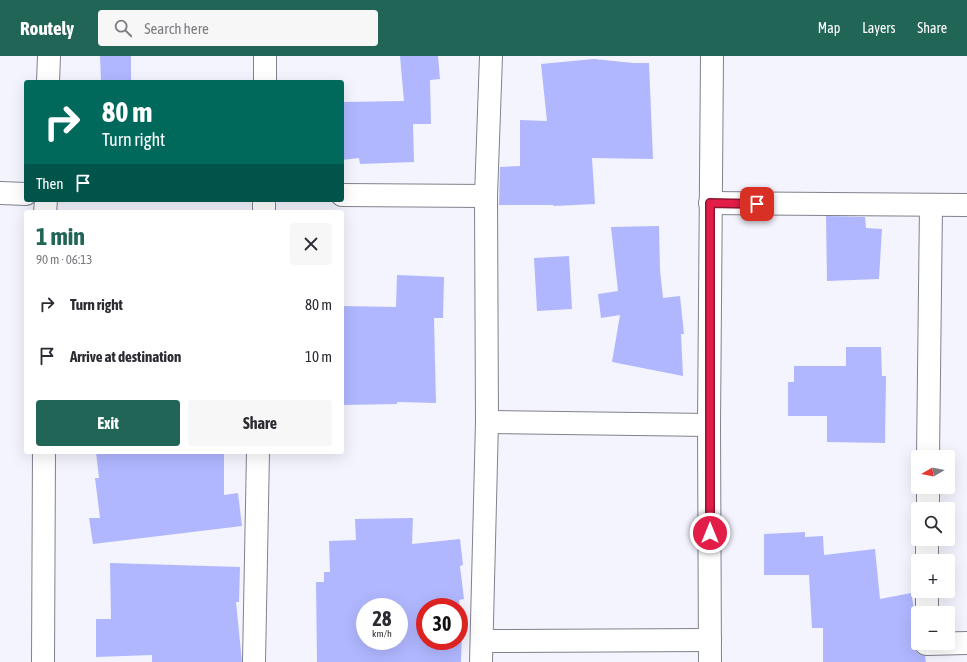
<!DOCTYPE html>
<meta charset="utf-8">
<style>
body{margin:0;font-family:"Asap Condensed",sans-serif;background:#f7f7f7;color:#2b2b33;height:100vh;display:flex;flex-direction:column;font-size:15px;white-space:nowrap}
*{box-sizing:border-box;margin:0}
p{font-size:13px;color:#7c7c81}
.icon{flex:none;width:22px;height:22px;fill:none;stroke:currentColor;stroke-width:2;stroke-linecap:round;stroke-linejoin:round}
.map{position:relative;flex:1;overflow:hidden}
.drawer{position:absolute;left:24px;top:154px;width:320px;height:244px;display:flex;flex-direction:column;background:#fff;border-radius:4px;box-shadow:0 4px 16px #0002}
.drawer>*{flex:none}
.guide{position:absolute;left:24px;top:24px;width:320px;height:122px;border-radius:4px;box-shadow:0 4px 16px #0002;background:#00695c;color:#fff;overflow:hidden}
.needle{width:26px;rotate:261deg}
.controls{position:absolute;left:911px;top:394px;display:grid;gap:8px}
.controls a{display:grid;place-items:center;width:44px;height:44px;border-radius:4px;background:#fff;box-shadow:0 4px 16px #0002;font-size:20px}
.speed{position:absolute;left:356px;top:542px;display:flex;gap:8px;font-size:20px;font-weight:700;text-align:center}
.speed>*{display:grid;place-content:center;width:52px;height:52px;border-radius:50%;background:#fff;box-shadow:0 4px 16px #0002;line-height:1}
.speed small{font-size:10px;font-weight:400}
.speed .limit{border:6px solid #d22;background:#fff;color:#111}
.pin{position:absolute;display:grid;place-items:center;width:34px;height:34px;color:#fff;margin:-17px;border-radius:8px;box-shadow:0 2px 6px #0006}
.me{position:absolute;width:44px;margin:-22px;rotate:0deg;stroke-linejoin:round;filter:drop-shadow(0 0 3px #0008)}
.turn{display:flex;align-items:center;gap:14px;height:84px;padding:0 12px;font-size:18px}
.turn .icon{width:52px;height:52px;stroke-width:2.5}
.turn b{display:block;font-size:28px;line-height:34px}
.then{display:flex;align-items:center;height:38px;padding:0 12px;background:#0003;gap:8px;font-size:15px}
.round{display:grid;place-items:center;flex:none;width:42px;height:42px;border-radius:4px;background:#f7f7f7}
.head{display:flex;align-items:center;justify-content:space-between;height:68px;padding:0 12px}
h1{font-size:24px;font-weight:700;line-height:30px;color:#216556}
.cta{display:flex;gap:8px;margin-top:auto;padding:8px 12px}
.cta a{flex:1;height:46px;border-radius:4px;background:#216556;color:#fff;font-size:16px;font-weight:700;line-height:46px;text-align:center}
.cta a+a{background:#f7f7f7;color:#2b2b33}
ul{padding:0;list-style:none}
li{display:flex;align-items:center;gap:12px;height:52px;padding:0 12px}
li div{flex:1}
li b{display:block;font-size:15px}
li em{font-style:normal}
header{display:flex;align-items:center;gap:24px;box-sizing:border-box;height:56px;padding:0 20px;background:#216556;color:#fff}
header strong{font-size:19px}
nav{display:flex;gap:22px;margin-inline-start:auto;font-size:14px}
.search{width:280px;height:36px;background:#f7f7f7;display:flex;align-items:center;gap:10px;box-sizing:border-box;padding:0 14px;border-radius:4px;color:#7c7c81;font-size:15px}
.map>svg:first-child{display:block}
.building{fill:#b1b7ff;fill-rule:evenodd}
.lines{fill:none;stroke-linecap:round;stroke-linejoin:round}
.minor-casing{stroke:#80828c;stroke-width:24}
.minor{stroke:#fff;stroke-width:22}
.route-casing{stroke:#92132f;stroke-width:10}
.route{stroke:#e11d48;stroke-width:7}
</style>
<header>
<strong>Routely</strong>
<div class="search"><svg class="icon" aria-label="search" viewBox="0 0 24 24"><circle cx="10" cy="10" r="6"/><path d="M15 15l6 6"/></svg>Search here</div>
<nav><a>Map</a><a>Layers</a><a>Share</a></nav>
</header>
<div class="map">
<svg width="967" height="606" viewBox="0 0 967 606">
<rect width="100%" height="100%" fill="#f3f4fe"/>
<g class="building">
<polygon points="100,0 131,0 131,26 101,26"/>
<polygon points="400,0 438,0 440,23 430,24 431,68 413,68 414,106 360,108 359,102 342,104 342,46 404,45"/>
<polygon points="594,3 633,7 649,7 653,103 592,102 595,148 554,150 553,149 499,149 500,111 520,110 520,64 547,65 541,8"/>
<polygon points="826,160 865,161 866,172 882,173 879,223 827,225"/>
<polygon points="659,170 660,214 663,242 680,240 684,278 681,278 683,320 612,306 620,259 601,262 598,238 618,235 611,171"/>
<polygon points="569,200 572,253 537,255 534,202"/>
<polygon points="397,219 444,221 443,262 434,262 436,347 397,346 397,348 342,349 342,250 396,251"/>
<polygon points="846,291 881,291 882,320 886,320 885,387 827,386 827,360 788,360 788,326 794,326 794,310 846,310"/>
<polygon points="96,396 224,396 224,439 238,437 242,470 93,488 89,462 100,462 95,422 99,422"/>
<path d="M 413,462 L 412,488 L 460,483 L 463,509 L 460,510 L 464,543 L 459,544 L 462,574 L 461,606 L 317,606 L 316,526 L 324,526 L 324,516 L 330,516 L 329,485 L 356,484 L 355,463 ZM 365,551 L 399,551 L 399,585 L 365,585 ZM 425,551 L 459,551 L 459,585 L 425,585 Z"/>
<polygon points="805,476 805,481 823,480 824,499 875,493 880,543 911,537 915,557 918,569 918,579 915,582 914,589 916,595 920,599 925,600 926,606 823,606 823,572 812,572 809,519 764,519 764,478"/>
<polygon points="110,507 240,511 239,546 236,546 242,606 152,606 152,599 96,601 96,563 111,563"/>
</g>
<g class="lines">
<g class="minor-casing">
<g id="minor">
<polyline points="48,26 49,0"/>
<polyline points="265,26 265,0"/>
<polyline points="0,137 26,138"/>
<polyline points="342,139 486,140"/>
<polyline points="710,147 967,149"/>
<polyline points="45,156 46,144"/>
<polyline points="264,156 264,144"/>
<polyline points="487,366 709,369"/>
<polyline points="928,401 931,149"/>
<polyline points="928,453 928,431"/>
<polyline points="927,505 927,483"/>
<polyline points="927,557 927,535"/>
<polyline points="482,585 710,584"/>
<polyline points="926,588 967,587"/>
<polyline points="43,606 44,396"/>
<polyline points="254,606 258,396"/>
<polyline points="481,606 487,366 486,140 491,0"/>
<polyline points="710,606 709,369 712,0"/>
</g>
</g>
<use href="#minor" class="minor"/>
</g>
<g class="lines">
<g class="route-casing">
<polyline id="route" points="710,477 710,147 757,148"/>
</g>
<use href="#route" class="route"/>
</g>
</svg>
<div class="controls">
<a><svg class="needle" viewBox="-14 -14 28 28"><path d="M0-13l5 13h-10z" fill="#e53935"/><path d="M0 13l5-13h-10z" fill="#7c7c81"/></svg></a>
<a><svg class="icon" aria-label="search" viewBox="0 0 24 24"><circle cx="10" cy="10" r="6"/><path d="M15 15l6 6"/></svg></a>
<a>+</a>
<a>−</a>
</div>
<div class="speed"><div>28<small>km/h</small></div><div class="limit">30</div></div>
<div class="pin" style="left:757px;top:148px;background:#d93025"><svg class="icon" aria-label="arrive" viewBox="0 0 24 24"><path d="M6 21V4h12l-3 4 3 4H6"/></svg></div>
<svg class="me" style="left:710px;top:477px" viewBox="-20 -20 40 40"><circle r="17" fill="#e11d48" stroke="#fff" stroke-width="3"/><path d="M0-11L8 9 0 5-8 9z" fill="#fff"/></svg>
<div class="guide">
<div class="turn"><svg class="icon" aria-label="right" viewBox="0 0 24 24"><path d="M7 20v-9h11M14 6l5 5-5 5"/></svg><div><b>80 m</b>Turn right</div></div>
<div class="then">Then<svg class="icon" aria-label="arrive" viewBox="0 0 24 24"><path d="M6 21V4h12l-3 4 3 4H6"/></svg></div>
</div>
<section class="drawer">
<div class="head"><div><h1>1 min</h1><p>90 m · 06:13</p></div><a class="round"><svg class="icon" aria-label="close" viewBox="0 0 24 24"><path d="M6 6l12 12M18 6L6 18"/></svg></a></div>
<ul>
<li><svg class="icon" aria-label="right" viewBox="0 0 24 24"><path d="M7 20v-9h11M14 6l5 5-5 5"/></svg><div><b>Turn right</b></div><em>80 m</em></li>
<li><svg class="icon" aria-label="arrive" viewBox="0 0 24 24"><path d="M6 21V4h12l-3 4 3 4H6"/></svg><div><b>Arrive at destination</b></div><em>10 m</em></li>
</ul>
<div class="cta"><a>Exit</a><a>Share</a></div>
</section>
</div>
